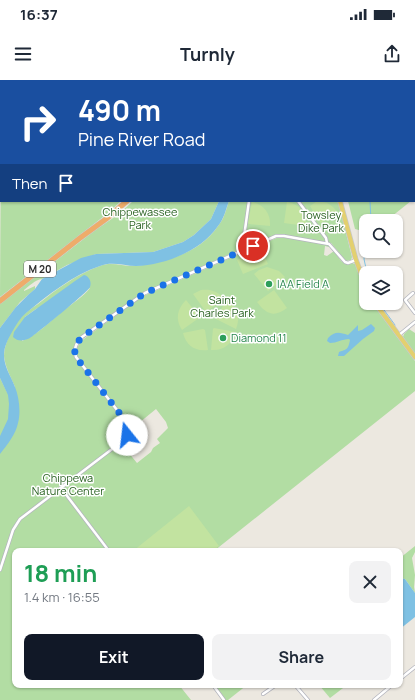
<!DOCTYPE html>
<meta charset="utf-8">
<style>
body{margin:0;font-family:Manrope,sans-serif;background:#f2f2f3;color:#1f2937;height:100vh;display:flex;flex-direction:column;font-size:15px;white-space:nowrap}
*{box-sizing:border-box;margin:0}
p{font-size:13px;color:#747a83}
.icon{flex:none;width:22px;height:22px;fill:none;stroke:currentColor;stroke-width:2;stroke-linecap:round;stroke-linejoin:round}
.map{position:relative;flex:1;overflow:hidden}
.side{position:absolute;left:12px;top:468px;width:391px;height:140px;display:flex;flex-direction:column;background:#fff;border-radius:8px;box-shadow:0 1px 3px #0004}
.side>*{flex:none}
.hud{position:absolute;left:0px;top:0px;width:415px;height:122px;box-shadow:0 1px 3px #0004;background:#1a4fa0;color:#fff;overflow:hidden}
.buttons{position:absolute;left:359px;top:134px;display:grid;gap:8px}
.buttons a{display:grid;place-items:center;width:44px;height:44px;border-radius:8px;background:#fff;box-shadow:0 1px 3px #0004;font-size:20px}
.pin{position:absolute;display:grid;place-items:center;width:34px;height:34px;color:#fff;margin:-17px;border:2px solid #fff;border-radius:50%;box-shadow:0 1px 4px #0007}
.me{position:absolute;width:44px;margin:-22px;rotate:344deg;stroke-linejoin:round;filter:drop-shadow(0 0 3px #0008)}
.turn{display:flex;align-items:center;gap:14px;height:84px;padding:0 12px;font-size:18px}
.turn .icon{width:52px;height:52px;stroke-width:2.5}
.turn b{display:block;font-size:28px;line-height:34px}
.then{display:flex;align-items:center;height:38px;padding:0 12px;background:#0003;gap:8px;font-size:15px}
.round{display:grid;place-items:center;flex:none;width:42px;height:42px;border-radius:8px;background:#f2f2f3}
.headline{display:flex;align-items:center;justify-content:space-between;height:68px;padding:0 12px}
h1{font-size:24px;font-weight:700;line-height:30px;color:#1e9e55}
.button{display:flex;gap:8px;margin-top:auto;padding:8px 12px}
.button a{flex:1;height:46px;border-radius:8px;background:#111827;color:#fff;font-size:16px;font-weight:700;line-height:46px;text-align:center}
.button a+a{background:#f2f2f3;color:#1f2937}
.status{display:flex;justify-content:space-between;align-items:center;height:28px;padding:0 20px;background:#fff;direction:ltr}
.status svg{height:11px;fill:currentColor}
header{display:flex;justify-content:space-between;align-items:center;height:52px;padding:0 12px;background:#fff;font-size:18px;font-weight:700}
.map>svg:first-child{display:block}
.green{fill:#b2dda3;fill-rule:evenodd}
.pitch{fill:#c2e3a0}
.water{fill:#7fc1e3}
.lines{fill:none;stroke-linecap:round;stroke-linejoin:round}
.stream{stroke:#7fc1e3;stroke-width:1}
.minor-casing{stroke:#b4b5be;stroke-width:4}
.major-casing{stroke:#c8c8c8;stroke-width:5.5}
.highway-casing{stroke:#c8c8c8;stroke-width:6}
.minor{stroke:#fff;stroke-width:2.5}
.major{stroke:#e3d06f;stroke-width:4}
.highway{stroke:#eeac6a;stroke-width:5}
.route{stroke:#1a73e8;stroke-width:7;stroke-dasharray:0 12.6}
.leisure-dot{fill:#2e9e5b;stroke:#fff;stroke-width:1.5}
.labels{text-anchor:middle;stroke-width:3;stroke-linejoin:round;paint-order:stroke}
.shield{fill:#fff;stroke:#6b6b6b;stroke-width:1}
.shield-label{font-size:10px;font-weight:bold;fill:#2c2c2c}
.park-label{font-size:11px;fill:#2b6323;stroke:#fff}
.leisure-label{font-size:11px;fill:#27864d;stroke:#fff;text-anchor:start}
</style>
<div class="status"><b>16:37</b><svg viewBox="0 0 49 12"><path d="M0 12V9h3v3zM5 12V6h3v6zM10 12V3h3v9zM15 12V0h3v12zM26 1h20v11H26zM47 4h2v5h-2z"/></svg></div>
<header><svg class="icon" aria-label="menu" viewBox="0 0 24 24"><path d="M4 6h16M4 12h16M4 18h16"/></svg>Turnly<svg class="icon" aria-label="share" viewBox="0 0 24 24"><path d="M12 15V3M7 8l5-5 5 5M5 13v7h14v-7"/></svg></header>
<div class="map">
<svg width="415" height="620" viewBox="0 0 415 620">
<rect width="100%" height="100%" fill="#ece8e0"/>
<g class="green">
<polygon points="1,55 1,121 121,121 108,133 0,217"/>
<path d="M 133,121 L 219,121 L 211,139 L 194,155 L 183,162 L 153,172 L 96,174 L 67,185 L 42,199 C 35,200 29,206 24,210 L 24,211 L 35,206 L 35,209 L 20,222 L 0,248 L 0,224 L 94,151 L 119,134 Z"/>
<path d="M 229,121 L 338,121 L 352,177 L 351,180 L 346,181 L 331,163 L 279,154 L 275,156 L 241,169 L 143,213 L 78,260 L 74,269 L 75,277 L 124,342 C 127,350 126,356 119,361 L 137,383 L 151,372 L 153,368 L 160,363 L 157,359 L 168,348 L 166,342 L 156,329 L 134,347 L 133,345 L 129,346 L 77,277 L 76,270 L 81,261 L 141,217 L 267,162 L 279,157 L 328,164 L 330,166 L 329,167 L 325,166 L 324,175 L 327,176 L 334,171 C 340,179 342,186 352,183 L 355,184 L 366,213 L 366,223 L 372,223 L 415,281 L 415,311 L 214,471 L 15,471 L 15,605 L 149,605 L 151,608 L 154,605 L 179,605 L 191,620 L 0,620 L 0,298 L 7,312 L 15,307 C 11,297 5,287 4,276 C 4,263 13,247 21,237 C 26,232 32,228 38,224 C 57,209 77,194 100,186 C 112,181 123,187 136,186 C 166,182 200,173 218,146 C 224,139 226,130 229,121 ZM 90,208 C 83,217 73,223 64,230 C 50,241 39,254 22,261 L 25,237 L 36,229 Z"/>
<polygon points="348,121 411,121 386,141 366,141 366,152 355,149"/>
<polygon points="409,249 415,253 415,274 403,257 404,254"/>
<polygon points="415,466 415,472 412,478 415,495 414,507 415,513 405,499 400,498 400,478"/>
<polygon points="214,605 247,605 228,620 226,620"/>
<polygon points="319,605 347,605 330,618"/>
</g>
<g class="pitch">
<path d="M 252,122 C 264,124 271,134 270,146 L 249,144 L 248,143 Z"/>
<path d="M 287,122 C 300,124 307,134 306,146 L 284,143 Z"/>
<path d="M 316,122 C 325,121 332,124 337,132 L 321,143 L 320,142 L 310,126 Z"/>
<polygon points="262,170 268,184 243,194 237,180"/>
<polygon points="267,187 279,191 285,197 268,211 254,194 259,190"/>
<path d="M 201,210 C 210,209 218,211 224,219 L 206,232 L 193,214 Z"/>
<path d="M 274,210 L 287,228 C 274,238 266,234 257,222 Z"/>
<path d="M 186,220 L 199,236 L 199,238 L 182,250 C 175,239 177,229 186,220 Z"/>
<path d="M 226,220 C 237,226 241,237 236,249 L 216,239 Z"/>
<path d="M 214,248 L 235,252 C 232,264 224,271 211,270 L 213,249 Z"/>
<path d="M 203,249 L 205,250 L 208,270 C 195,272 186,265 183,253 Z"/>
<polygon points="189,426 219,466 213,471 133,471"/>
</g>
<g class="water">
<path d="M 219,121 L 229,121 C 226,129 224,139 218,146 C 201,171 165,185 136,186 C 124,186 112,181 100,186 C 73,195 48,215 26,233 C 20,238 16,245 12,252 C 8,259 4,267 4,275 C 4,287 11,296 15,307 C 19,317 21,332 18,343 C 16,354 7,365 0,374 L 0,356 L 8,339 L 9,324 L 8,315 L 0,298 L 0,248 L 16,227 L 28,215 L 35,209 L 42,199 L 81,178 L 96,174 L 153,172 L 183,162 L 194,155 L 211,139 Z"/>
<path d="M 84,195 C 89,196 92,202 90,207 C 89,211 35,255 30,258 C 24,261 18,262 13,257 L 14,252 L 25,237 L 75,201 Z"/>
<path d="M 371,244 L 375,248 L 374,251 L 363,259 L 344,276 L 338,276 L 339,272 C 347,269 348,270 350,260 L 349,259 C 342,259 337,263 330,263 L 327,261 L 328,258 C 335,251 339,252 348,255 L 358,245 L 358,251 L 362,250 Z"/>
<polygon points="400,498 405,499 415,513 415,537 400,549"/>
</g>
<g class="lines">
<g class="stream">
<polyline points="370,121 371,141"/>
<polyline points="366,162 364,179 367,193"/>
<polyline points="379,223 395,245"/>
</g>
<g class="minor-casing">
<g id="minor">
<polyline points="231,0 239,1"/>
<polyline points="82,1 83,0"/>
<polyline points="226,1 226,0"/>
<polyline points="247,1 247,0"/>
<polyline points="268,1 268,0"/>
<polyline points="289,1 289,0"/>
<polyline points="310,1 310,0"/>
<polyline points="331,1 331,0"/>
<polyline points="391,1 391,0"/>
<polyline points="0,109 1,108"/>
<polyline points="298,121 326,158 327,163"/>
<polyline points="242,171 249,121"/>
<polyline points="413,213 405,220 415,233"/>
<polyline points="399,255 415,242"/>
<polyline points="61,408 109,471"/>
<path d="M 0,490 L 13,450 L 20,439 L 120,363 C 128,356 129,348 124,339 L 76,277 C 73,269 76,263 82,257 L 145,213 L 276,156 L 284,156 L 329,164 L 345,182 L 348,183 L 356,180"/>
<polyline points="400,599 415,587"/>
<polyline points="213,605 224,620"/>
<polyline points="295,605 308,620"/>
<polyline points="263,614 276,605"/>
<polyline points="374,620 392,605"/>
</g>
</g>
<g class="major-casing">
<g id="major">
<polyline points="340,0 340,1"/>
<polyline points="344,1 344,0"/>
<polyline points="340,121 356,180 366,207"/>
<polyline points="375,223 415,277"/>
</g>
</g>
<g class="highway-casing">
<g id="highway">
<polyline points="183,1 183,0"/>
<polyline points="0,221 80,158 106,139 127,121"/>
</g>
</g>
<use href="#minor" class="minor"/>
<use href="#major" class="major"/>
<use href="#highway" class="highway"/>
</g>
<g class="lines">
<path class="route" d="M 127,355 L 128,348 L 124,339 L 76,277 C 73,269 76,263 82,257 L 145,213 L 253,166"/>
</g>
<g class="leisure-dot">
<circle cx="269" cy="204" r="4"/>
<circle cx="223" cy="258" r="4"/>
</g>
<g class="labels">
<rect class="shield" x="24" y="181" width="32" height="16" rx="3"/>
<g class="shield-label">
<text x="40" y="193">M 20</text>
</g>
<g class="park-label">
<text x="140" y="136">Chippewassee<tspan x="140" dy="13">Park</tspan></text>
<text x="321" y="139">Towsley<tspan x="321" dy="13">Dike Park</tspan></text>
<text x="222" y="224">Saint<tspan x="222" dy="13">Charles Park</tspan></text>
<text x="68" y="402">Chippewa<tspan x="68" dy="13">Nature Center</tspan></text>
</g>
<g class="leisure-label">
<text x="277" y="208">IAA Field A</text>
<text x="231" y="262">Diamond 11</text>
</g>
</g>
</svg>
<div class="buttons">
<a><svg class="icon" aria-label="search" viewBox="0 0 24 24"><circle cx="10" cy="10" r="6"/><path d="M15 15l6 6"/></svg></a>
<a><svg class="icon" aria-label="layers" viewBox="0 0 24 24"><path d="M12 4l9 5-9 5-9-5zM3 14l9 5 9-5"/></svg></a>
</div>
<div class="pin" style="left:253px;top:166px;background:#d93025"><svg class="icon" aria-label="arrive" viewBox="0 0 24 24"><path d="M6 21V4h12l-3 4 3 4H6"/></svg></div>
<svg class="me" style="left:127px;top:355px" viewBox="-20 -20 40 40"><circle r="19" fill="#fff"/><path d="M0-13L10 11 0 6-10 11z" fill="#1a73e8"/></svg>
<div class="hud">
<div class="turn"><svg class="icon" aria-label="right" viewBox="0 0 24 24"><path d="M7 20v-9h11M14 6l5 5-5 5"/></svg><div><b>490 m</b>Pine River Road</div></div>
<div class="then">Then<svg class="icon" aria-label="arrive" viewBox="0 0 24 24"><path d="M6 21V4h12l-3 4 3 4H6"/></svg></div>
</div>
<section class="side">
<div class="headline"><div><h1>18 min</h1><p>1.4 km · 16:55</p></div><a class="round"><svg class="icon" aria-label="close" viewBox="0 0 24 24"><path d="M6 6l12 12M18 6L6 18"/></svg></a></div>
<div class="button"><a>Exit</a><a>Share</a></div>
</section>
</div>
